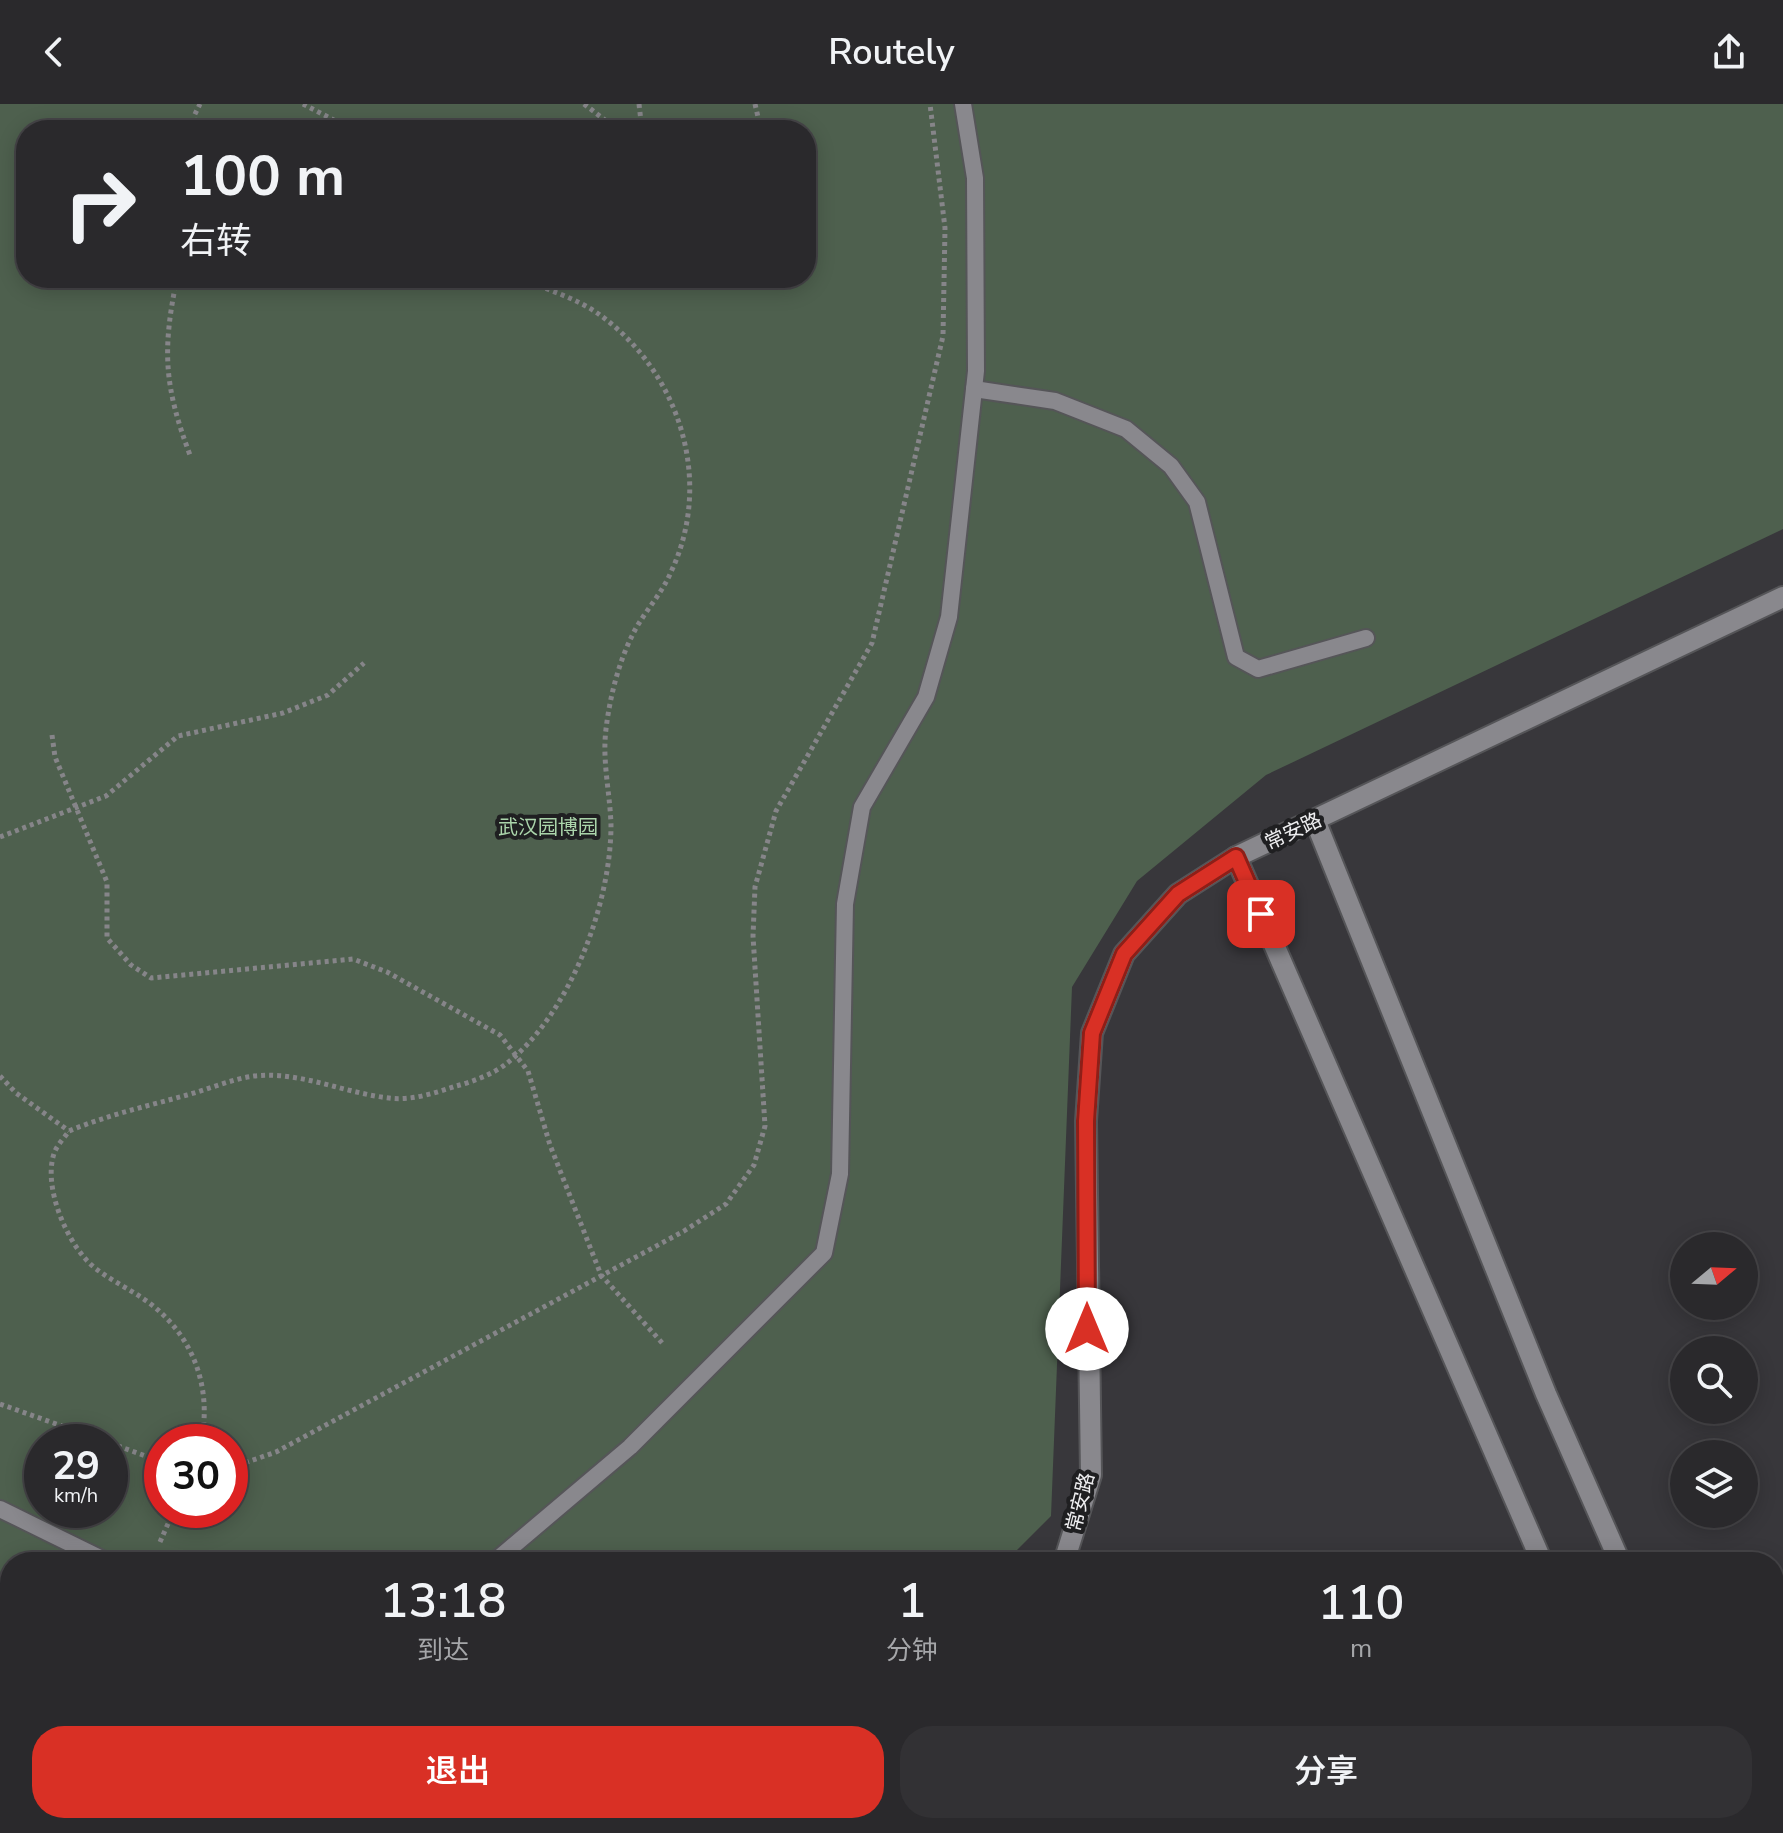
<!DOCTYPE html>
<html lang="zh">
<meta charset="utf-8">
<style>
body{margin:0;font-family:"Nunito Sans","Noto Sans SC",sans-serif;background:#323134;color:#f1f3f6;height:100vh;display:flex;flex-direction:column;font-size:30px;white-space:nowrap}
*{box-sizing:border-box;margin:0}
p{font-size:26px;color:#a5a6a9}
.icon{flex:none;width:44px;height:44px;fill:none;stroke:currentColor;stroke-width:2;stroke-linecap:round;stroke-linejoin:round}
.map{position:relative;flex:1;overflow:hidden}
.sheet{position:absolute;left:0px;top:1448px;width:1784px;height:282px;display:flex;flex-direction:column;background:#2a292c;border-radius:32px 32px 0 0;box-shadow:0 4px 20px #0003,0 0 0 2px #464548}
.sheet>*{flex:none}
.guide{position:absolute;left:16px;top:16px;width:800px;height:168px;border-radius:32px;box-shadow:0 4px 20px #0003,0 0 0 2px #464548;background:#2a292c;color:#f1f3f6;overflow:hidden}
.needle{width:52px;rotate:71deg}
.controls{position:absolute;left:1670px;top:1128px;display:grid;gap:16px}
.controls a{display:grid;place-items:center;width:88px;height:88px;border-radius:50%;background:#2a292c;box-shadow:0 4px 20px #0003,0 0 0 2px #464548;font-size:40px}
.speed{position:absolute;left:24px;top:1320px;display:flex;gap:16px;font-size:40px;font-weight:700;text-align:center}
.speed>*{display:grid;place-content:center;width:104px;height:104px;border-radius:50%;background:#2a292c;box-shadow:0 4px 20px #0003,0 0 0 2px #464548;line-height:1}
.speed small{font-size:20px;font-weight:400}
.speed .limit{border:12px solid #d22;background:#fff;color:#111}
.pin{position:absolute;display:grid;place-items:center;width:68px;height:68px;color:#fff;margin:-34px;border-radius:16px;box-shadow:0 4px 12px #0006}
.me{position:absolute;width:88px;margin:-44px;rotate:0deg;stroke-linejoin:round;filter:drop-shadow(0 0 6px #0008)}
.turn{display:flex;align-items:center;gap:28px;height:168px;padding:0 32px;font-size:36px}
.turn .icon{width:104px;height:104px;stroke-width:2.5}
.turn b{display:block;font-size:56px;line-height:68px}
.eta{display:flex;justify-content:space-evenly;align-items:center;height:136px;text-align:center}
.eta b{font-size:48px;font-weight:600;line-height:56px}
.primary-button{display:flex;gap:16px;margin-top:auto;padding:16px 32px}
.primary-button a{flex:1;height:92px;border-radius:32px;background:#d93025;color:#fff;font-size:32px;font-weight:600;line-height:92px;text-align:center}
.primary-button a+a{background:#323134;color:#f1f3f6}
header{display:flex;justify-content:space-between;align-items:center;height:104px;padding:0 32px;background:#2a292c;font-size:36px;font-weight:600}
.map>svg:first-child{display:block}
.green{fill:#4e604e;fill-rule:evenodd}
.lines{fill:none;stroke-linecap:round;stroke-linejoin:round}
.service-casing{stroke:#555558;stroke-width:20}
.minor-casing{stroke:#555558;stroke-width:24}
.path{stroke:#868589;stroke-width:5;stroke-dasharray:4 4;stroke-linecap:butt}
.service{stroke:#89888d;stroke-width:16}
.minor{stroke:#89888d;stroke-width:20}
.route-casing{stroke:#8d1f18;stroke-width:20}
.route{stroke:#d93025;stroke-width:14}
.labels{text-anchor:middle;stroke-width:8;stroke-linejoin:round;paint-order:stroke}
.park-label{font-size:20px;fill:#abd5ab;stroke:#1f1f21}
.street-label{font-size:20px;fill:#eeeef0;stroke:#1f1f21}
</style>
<header><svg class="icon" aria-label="back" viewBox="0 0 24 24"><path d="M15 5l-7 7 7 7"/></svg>Routely<svg class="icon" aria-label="share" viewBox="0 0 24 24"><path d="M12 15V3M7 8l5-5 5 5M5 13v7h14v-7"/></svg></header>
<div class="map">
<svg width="1783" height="1729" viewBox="0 0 1783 1729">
<rect width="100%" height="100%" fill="#38373b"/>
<g class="green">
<path d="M 0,0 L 1783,0 L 1783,425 L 1266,671 L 1137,777 L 1072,883 L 1051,1412 L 1005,1458 L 10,1458 L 10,1720 L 731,1720 L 729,1729 L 0,1729 ZM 26,26 L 806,26 L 806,174 L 26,174 ZM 42,1338 L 110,1338 L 110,1406 L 42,1406 ZM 162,1338 L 230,1338 L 230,1406 L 162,1406 Z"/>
<polygon points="805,1720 1133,1720 1113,1729 801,1729"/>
</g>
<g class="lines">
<g class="service-casing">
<g id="service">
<polyline points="974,285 1055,297 1126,325 1171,362 1197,398 1236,553 1258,565 1366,534"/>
<polyline points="0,1405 108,1458"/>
<polyline points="494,1458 630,1343 824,1149 840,1070 845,800 862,703 926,593 949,513 976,267 975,74 963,0"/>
<polyline points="337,1729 338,1720"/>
</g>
</g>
<g class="minor-casing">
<g id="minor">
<polyline points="1315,716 1546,1290 1620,1458"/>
<polyline points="1236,753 1542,1458"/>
<polyline points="1064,1458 1091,1371 1086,1017 1092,929 1124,850 1178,790 1236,753 1783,493"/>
<polyline points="1656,1720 1659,1729"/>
<polyline points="1737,1720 1741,1729"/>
<polyline points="755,1729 761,1720"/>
</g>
</g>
<g class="path">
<polyline points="303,0 353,26"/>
<polyline points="584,0 618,26"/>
<polyline points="639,0 642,26"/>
<polyline points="755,0 761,26"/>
<polyline points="195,26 194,12 200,0"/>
<path d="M 177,174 C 162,246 164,282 190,351"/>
<polyline points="52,631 55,653 107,778 107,834 131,861 151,874 353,855 387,868 500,931 528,967 550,1041 601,1171 664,1241"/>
<polyline points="0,733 106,692 178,632 283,609 328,591 364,559"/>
<polyline points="0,972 16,989 69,1027"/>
<polyline points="0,1300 107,1338"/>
<path d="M 201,1338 C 212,1286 195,1235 152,1201 C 134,1187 113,1178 95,1164 C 68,1143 41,1081 55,1047 C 58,1040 65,1033 69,1027 C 107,1011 148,1002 187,991 C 209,985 232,975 254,972 C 300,967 344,989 389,994 C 411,997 435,989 456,982 C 472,978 493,970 506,960 C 570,910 611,800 611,721 C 610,688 602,658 606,625 C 610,592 619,556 635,526 C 646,506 662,489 671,468 C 714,377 680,269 600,211 C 577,194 545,185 519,174"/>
<polyline points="110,1339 162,1358"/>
<polyline points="230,1364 276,1348 684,1127 726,1100 754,1061 765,1022 753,832 755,783 776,707 872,539 943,232 945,124 930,0"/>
<polyline points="160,1438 174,1406"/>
</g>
<use href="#service" class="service"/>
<use href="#minor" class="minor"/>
</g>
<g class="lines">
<g class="route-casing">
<polyline id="route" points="1087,1225 1086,1017 1092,929 1124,850 1178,790 1236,753 1261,810"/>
</g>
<use href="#route" class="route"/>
</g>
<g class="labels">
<g class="park-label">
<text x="548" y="730">武汉园博园</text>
</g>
<g class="street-label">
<text transform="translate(1293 727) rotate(-25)" y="7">常安路</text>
<text transform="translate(1080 1398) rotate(-76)" y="7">常安路</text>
</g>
</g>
</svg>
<div class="controls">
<a><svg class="needle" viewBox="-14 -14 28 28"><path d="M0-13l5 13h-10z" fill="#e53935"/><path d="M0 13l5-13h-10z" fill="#a5a6a9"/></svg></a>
<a><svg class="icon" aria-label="search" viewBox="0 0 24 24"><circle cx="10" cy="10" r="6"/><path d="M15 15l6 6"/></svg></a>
<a><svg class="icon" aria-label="layers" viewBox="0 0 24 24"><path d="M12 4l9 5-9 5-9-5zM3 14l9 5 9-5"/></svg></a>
</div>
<div class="speed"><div>29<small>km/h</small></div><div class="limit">30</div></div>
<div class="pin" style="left:1261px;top:810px;background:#d93025"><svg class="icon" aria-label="arrive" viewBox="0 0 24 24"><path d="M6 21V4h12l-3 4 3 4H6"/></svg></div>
<svg class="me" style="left:1087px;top:1225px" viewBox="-20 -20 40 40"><circle r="19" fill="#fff"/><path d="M0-13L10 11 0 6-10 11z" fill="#d93025"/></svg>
<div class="guide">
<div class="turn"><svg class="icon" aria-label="right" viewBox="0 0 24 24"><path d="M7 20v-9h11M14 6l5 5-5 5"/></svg><div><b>100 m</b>右转</div></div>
</div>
<section class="sheet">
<div class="eta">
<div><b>13:18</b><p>到达</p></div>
<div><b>1</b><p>分钟</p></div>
<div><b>110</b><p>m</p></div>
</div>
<div class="primary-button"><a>退出</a><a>分享</a></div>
</section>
</div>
